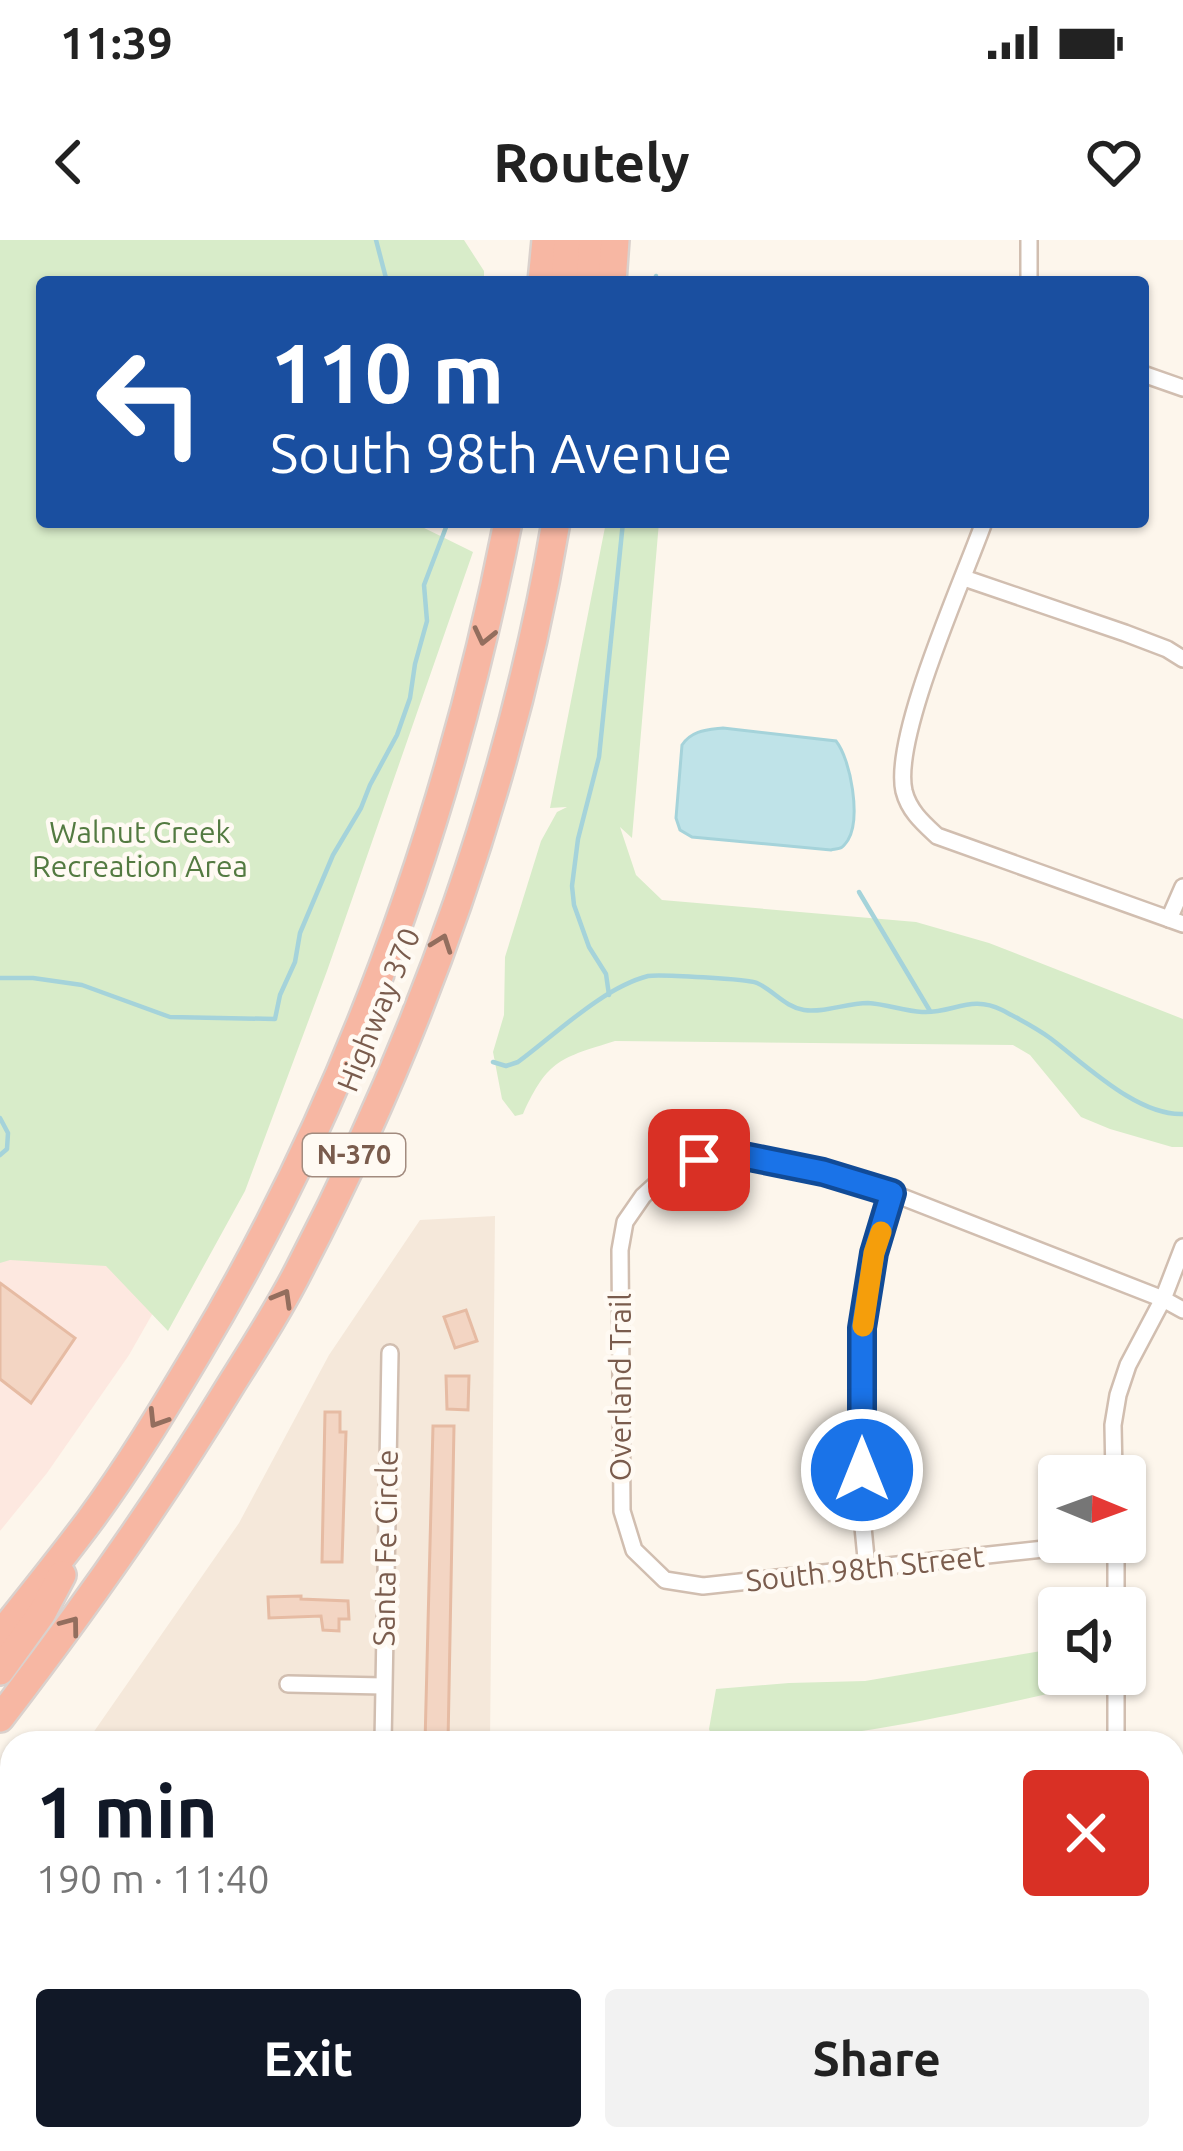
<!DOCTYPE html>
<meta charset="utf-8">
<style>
body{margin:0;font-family:Ubuntu,sans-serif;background:#f2f2f2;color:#222;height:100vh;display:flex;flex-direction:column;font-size:45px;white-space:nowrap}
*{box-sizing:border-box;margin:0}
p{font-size:39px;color:#767676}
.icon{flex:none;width:66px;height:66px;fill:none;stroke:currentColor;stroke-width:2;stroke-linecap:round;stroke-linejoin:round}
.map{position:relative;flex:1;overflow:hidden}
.panel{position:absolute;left:0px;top:1491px;width:1185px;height:420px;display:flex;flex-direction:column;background:#fff;border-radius:36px 36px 0 0;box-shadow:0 3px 9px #0004}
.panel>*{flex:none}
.hud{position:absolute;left:36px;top:36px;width:1113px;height:252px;border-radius:12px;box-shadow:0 3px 9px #0004;background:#1a4fa0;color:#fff;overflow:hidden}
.needle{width:78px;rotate:91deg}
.buttons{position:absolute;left:1038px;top:1215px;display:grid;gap:24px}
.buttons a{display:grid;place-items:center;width:108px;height:108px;border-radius:12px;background:#fff;box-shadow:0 3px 9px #0004;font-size:60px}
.pin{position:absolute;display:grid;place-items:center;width:102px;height:102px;color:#fff;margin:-51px;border-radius:24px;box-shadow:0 6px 18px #0006}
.me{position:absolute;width:132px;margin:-66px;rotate:0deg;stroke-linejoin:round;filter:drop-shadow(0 0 9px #0008)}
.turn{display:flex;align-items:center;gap:42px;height:252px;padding:0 36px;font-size:54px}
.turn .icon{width:156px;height:156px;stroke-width:2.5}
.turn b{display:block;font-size:84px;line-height:102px}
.round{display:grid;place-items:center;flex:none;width:126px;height:126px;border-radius:12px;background:#f2f2f2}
.headline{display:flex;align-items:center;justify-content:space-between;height:204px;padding:0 36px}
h1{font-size:72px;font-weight:700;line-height:90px;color:#111827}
.cta{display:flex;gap:24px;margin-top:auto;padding:24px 36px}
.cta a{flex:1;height:138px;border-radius:12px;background:#111827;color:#fff;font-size:48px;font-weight:700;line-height:138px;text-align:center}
.cta a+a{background:#f2f2f2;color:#222}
.status{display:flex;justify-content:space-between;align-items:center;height:84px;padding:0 60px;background:#fff;direction:ltr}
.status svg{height:33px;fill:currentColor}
header{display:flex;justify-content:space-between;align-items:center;height:156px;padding:0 36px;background:#fff;font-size:54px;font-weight:700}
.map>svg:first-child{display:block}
.residential{fill:#f5e8da}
.commercial{fill:#fde8e0}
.green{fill:#d8ecc9}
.water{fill:#bfe3e8;stroke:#a5d3da;stroke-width:3}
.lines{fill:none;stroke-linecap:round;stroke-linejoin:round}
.stream{stroke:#a5d3da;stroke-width:4.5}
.building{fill:#f3d5c3;stroke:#e6bba3;stroke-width:3}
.street-casing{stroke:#d1beb0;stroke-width:20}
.secondary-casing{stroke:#d6c0b0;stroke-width:26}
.highway-casing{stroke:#dad1cd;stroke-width:32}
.street{stroke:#fff;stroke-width:15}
.secondary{stroke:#fff;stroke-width:21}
.highway{stroke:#f7b7a3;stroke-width:27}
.oneway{stroke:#936e5e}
.route-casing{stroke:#114b97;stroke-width:30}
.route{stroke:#1a73e8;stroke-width:21}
.slow{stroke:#f59e0b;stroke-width:21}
.labels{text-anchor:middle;stroke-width:9;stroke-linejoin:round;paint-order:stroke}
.shield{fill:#fffaf3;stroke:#a28b7f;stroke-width:3}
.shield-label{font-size:27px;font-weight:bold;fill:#7a5c4d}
.park-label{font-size:30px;fill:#537a41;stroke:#fffaf3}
.street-label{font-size:30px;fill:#7a5c4d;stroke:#fffaf3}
</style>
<div class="status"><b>11:39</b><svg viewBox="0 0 49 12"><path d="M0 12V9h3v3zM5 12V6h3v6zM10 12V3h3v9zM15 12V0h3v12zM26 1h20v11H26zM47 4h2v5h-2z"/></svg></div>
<header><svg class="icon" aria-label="back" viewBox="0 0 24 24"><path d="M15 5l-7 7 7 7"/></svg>Routely<svg class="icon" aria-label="heart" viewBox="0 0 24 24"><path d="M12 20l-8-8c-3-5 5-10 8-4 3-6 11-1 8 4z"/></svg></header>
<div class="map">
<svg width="1183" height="1911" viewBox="0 0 1183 1911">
<rect width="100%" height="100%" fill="#fdf6ec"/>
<g class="residential">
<polygon points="495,976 490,1503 86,1503 239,1283 329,1115 420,980"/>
<polygon points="12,1609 12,1748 0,1743 0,1626"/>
<polygon points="0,1862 12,1867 12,1899 477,1899 479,1911 0,1911"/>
</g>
<polygon class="commercial" points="202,987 129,1115 47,1233 0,1291 0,1005"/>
<g class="green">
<polygon points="0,0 464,0 484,31 484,42 42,42 42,282 412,282 473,312 327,731 245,951 168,1091 106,1026 10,1020 0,1023"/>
<path d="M 606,282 L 659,282 L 632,598 L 620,587 L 636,635 L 662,660 L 916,682 L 989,703 L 1183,779 L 1183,907 L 1172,907 L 1110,889 L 1081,877 L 1030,815 L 1013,805 L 615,801 C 561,818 548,819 523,874 L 515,876 L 502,859 L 493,812 L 504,775 L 505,717 L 541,601 L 557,572 L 567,567 L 550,568 Z"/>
<path d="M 1059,1408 L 1059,1434 L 1094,1434 L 1083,1446 C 961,1473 840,1503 714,1503 L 709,1489 L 716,1449 L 789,1443 L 865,1441 Z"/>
</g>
<path class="water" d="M 723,488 L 836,501 C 851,520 861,578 848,600 C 842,609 841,608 831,610 L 692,597 L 680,590 L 676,578 L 682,505 C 692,490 707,490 723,488 Z"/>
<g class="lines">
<g class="stream">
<polyline points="376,0 387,42"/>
<polyline points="654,42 656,36"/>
<polyline points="859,652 930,771"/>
<polyline points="0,738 33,738 82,745 170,777 275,779 280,755 295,722 300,693 333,615 361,568 370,545 397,495 410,458 415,424 427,381 424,345 448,282"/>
<polyline points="609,755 606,734 589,707 574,665 572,646 578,599 599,517 623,282"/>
<path d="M 493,822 L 506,826 L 518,822 C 555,795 602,748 648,736 C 658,734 749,739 757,743 C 773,750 785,767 804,770 C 825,773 846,763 868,763 C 886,764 904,771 922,772 C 952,774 971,754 1002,770 C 1019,779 1035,787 1050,798 C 1085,824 1137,876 1183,874"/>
<polyline points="0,878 8,893 7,909 0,915"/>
</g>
</g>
<g class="building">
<polygon points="0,1043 75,1098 31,1163 0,1139"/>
<polygon points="466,1070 477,1101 455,1108 444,1077"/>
<polygon points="446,1136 469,1136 468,1170 447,1169"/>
<polygon points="325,1172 340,1172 340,1192 346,1192 342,1322 322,1322"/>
<polygon points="433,1186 454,1186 448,1503 425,1503"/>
<polygon points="301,1356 301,1359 348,1361 349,1379 339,1379 339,1391 323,1390 321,1376 269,1378 268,1357"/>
</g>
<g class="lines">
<g class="street-casing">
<g id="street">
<polyline points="1029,42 1029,0"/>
<polyline points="1143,134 1183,148"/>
<path d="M 984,282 C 963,341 892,497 904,551 C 909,571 923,583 937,596 L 1183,684"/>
<polyline points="964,338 1125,393 1167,409 1183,419"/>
<polyline points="1169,679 1183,647"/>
<polyline points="1114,1236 1113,1185 1118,1155 1128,1125 1163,1059 1183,1007"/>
<polyline points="1108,1302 703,1346 665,1340 634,1310 622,1271 620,1010 625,982 643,956 667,934 699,920 734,914 823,932 892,953 1163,1059 1183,1070"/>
<polyline points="1116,1302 1116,1368"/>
<polyline points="867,1328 862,1277 862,1088 874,1013 892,953"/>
<polyline points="1116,1434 1116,1503"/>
<polyline points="288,1444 383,1446"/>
<polyline points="383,1503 390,1113"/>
<polyline points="322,1911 324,1899"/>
<polyline points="1074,1911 1074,1899"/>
</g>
</g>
<g class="secondary-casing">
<g id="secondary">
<polyline points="0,1799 12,1803"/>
<polyline points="0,1834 12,1838"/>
<polyline points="1173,1857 1183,1857"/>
<polyline points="1173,1895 1183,1895"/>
</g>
</g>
<g class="highway-casing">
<g id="highway">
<polyline points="542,42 546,0"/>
<polyline points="565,42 568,0"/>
<polyline points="590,42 593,0"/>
<polyline points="612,42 615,0"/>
<path d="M 0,1395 C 30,1357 61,1319 90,1280 C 129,1227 164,1169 198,1112 C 351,856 450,575 508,282"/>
<polyline points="0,1431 42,1373 62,1335"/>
<path d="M 0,1478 C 83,1370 161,1260 232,1143 C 256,1105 281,1066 301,1026 C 421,796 513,538 556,282"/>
</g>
</g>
<use href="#street" class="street"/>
<use href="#secondary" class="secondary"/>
<use href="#highway" class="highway"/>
</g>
<defs><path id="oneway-chevron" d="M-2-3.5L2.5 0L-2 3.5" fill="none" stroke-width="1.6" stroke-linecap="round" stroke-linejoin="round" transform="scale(3)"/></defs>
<g class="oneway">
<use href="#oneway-chevron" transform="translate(484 396) rotate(103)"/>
<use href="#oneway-chevron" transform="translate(442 703) rotate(-70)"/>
<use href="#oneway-chevron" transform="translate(283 1058) rotate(-60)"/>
<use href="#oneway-chevron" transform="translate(157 1179) rotate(122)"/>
<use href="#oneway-chevron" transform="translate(71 1385) rotate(-53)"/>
</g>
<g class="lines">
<g class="route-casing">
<polyline id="route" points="699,920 734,914 823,932 892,953 874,1013 862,1088 862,1230"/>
</g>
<use href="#route" class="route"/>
<polyline class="slow" points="863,1086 874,1013 881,992"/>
</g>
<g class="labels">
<rect class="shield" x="303" y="894" width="102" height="42" rx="9"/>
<g class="shield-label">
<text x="354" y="924">N-370</text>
</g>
<g class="park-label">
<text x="140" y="603">Walnut Creek<tspan x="140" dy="34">Recreation Area</tspan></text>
</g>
<g class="street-label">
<text transform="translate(379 770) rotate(-68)" y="10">Highway 370</text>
<text transform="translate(621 1147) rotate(-90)" y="10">Overland Trail</text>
<text transform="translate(386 1308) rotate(-89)" y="10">Santa Fe Circle</text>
<text transform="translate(865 1329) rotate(-6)" y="10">South 98th Street</text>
</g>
</g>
</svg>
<div class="buttons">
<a><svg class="needle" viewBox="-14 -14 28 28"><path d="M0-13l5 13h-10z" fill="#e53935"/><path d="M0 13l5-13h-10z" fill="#767676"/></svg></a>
<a><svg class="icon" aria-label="sound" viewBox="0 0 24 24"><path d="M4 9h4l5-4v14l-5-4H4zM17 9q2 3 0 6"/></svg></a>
</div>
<div class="pin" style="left:699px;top:920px;background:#d93025"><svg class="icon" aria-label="arrive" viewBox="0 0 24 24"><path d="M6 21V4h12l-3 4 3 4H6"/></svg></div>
<svg class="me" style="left:862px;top:1230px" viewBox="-20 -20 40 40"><circle r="17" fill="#1a73e8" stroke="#fff" stroke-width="3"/><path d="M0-11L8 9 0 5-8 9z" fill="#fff"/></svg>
<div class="hud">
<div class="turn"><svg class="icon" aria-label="left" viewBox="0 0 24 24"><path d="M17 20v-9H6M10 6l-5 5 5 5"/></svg><div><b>110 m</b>South 98th Avenue</div></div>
</div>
<section class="panel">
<div class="headline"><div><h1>1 min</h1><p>190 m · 11:40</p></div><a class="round" style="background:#d93025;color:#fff"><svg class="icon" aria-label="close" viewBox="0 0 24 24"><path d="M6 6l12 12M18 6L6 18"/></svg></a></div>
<div class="cta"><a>Exit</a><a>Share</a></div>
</section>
</div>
